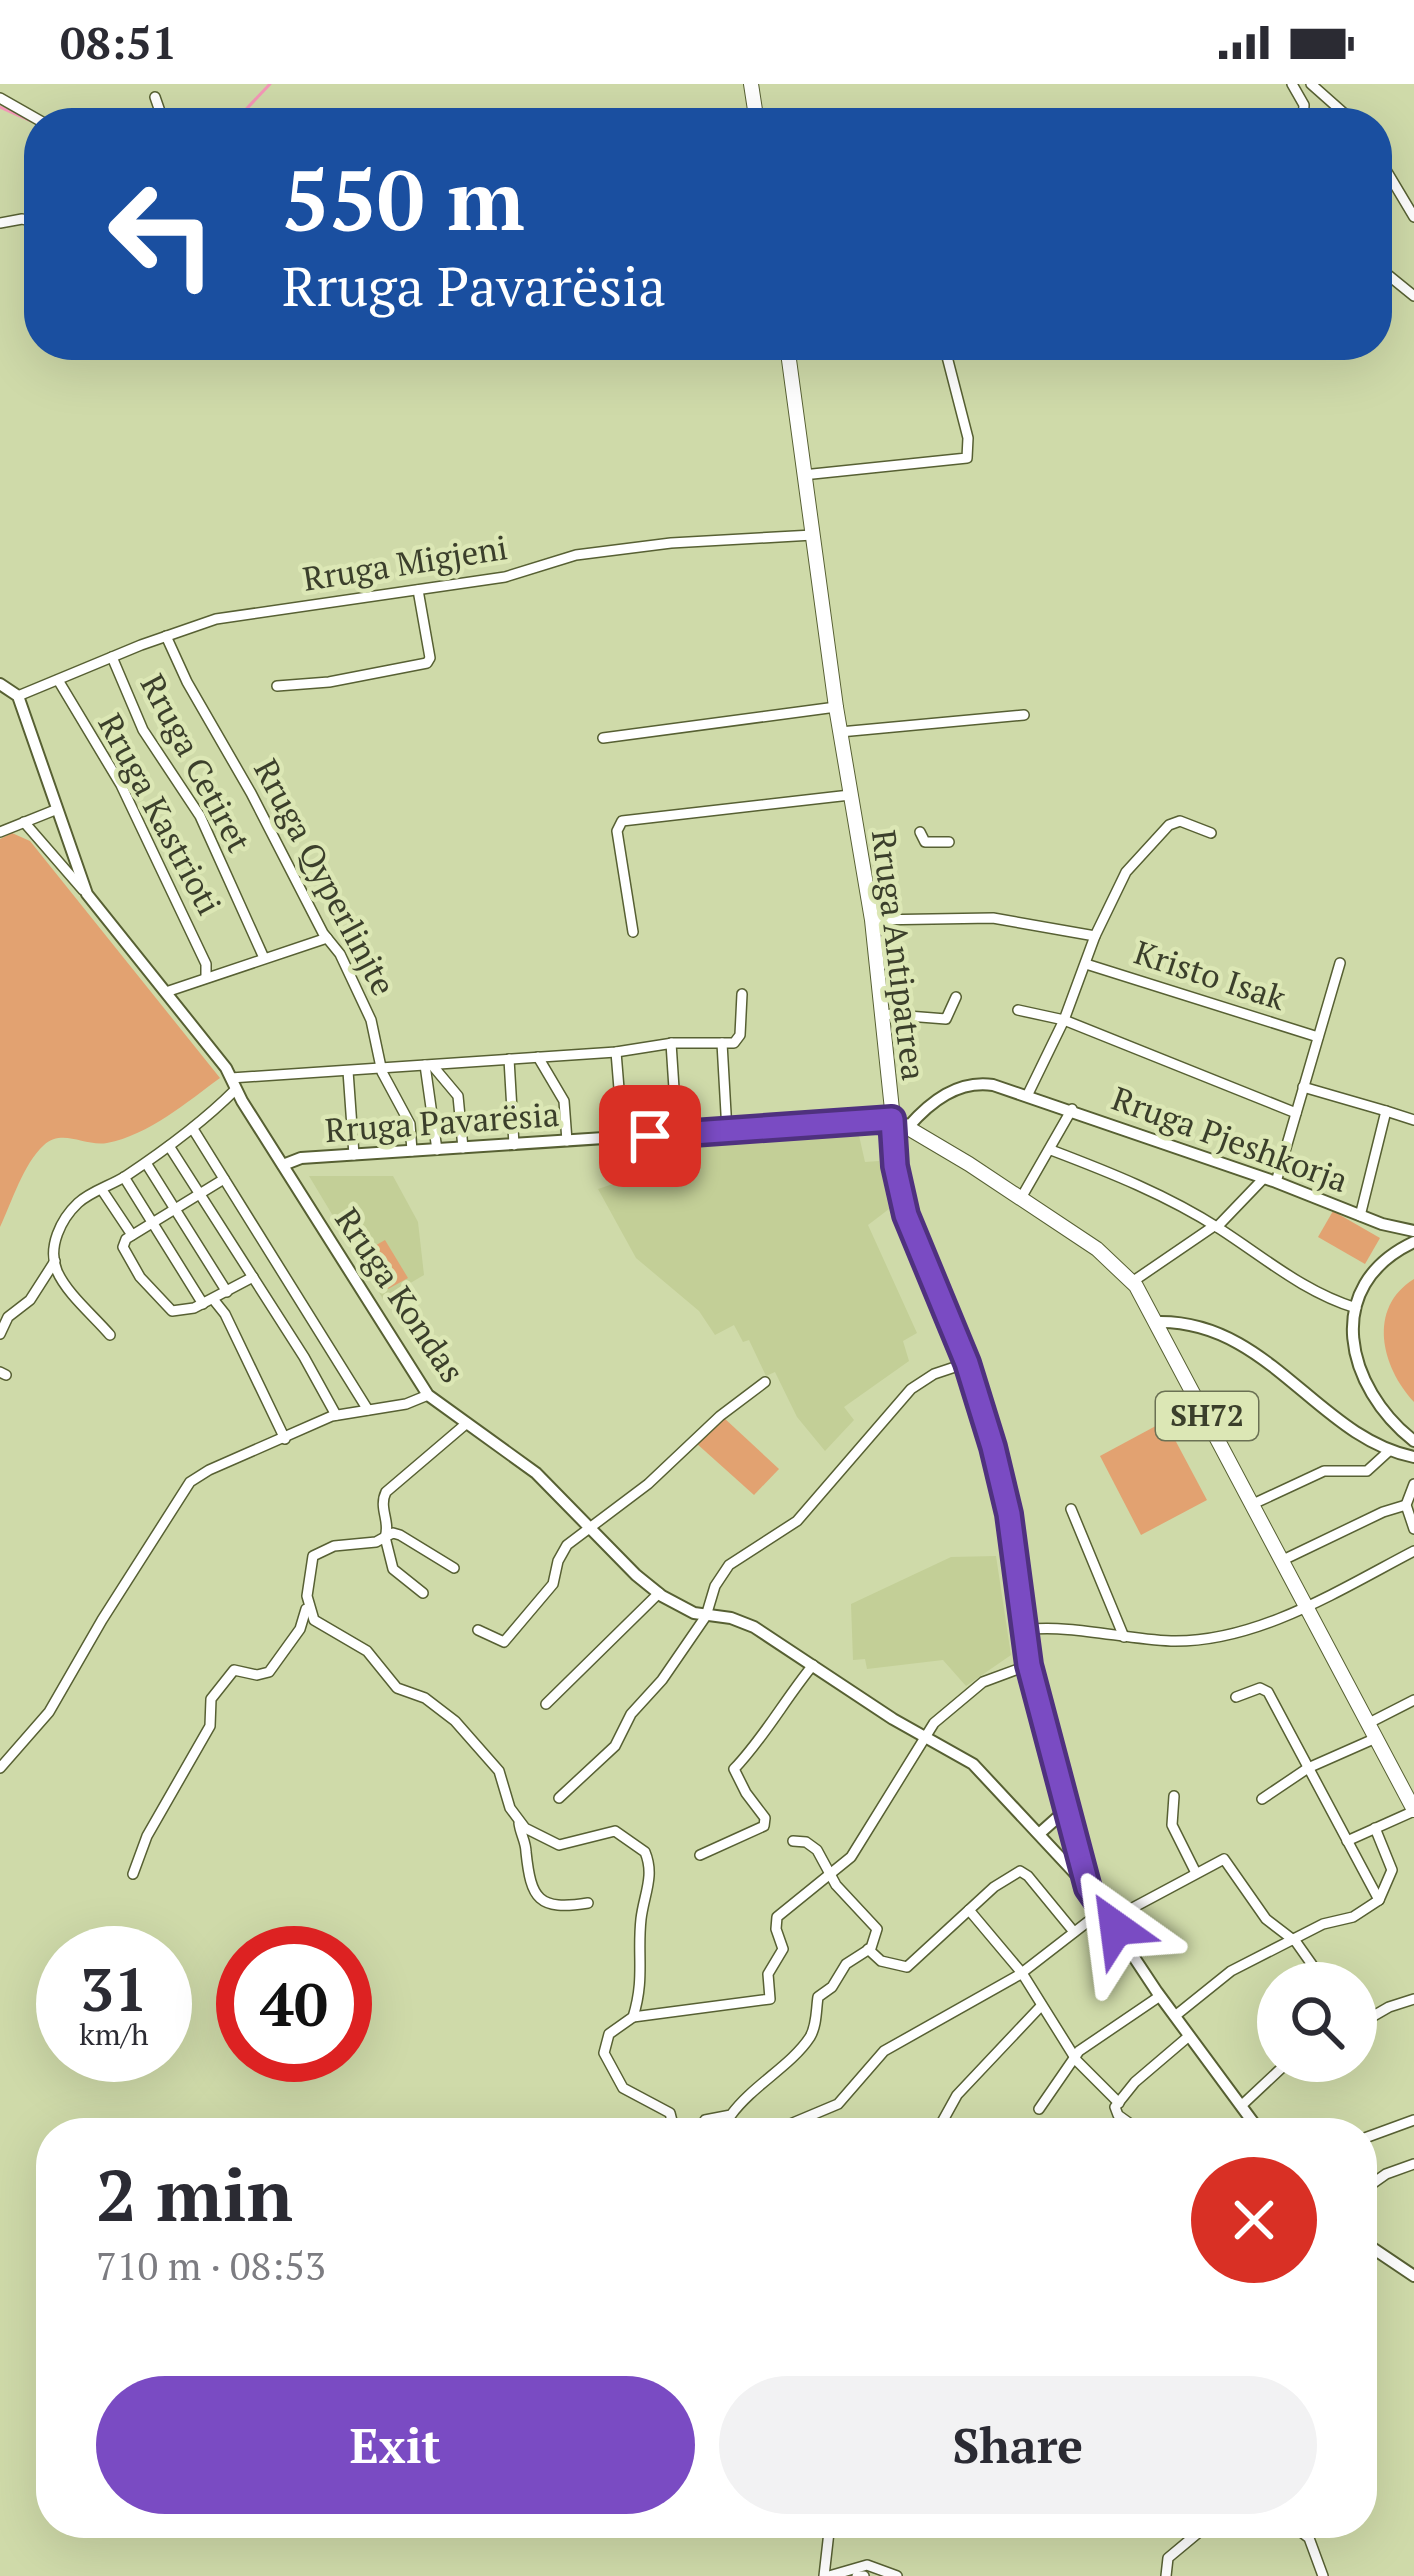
<!DOCTYPE html>
<meta charset="utf-8">
<style>
body{margin:0;font-family:"PT Serif",serif;background:#f2f2f3;color:#2b2b33;height:100vh;display:flex;flex-direction:column;font-size:45px;white-space:nowrap}
*{box-sizing:border-box;margin:0}
p{font-size:39px;color:#7c7c81}
.icon{flex:none;width:66px;height:66px;fill:none;stroke:currentColor;stroke-width:2;stroke-linecap:round;stroke-linejoin:round}
.map{position:relative;flex:1;overflow:hidden}
.details{position:absolute;left:36px;top:2034px;width:1341px;height:420px;display:flex;flex-direction:column;background:#fff;border-radius:48px;box-shadow:0 12px 48px #0002}
.details>*{flex:none}
.top-card{position:absolute;left:24px;top:24px;width:1368px;height:252px;border-radius:48px;box-shadow:0 12px 48px #0002;background:#1a4fa0;color:#fff;overflow:hidden}
.fabs{position:absolute;left:1257px;top:1878px;display:grid;gap:24px}
.fabs a{display:grid;place-items:center;width:120px;height:120px;border-radius:50%;background:#fff;box-shadow:0 12px 48px #0002;font-size:60px}
.speed{position:absolute;left:36px;top:1842px;display:flex;gap:24px;font-size:60px;font-weight:700;text-align:center}
.speed>*{display:grid;place-content:center;width:156px;height:156px;border-radius:50%;background:#fff;box-shadow:0 12px 48px #0002;line-height:1}
.speed small{font-size:30px;font-weight:400}
.speed .limit{border:18px solid #d22;background:#fff;color:#111}
.pin{position:absolute;display:grid;place-items:center;width:102px;height:102px;color:#fff;margin:-51px;border-radius:24px;box-shadow:0 6px 18px #0006}
.me{position:absolute;width:132px;margin:-66px;rotate:329deg;stroke-linejoin:round;filter:drop-shadow(0 0 9px #0008)}
.turn{display:flex;align-items:center;gap:42px;height:252px;padding:0 60px;font-size:54px}
.turn .icon{width:156px;height:156px;stroke-width:2.5}
.turn b{display:block;font-size:84px;line-height:102px}
.round{display:grid;place-items:center;flex:none;width:126px;height:126px;border-radius:63px;background:#f2f2f3}
.headline{display:flex;align-items:center;justify-content:space-between;height:204px;padding:0 60px}
h1{font-size:72px;font-weight:700;line-height:90px}
.cta{display:flex;gap:24px;margin-top:auto;padding:24px 60px}
.cta a{flex:1;height:138px;border-radius:72px;background:#7a4bc3;color:#fff;font-size:48px;font-weight:700;line-height:138px;text-align:center}
.cta a+a{background:#f2f2f3;color:#2b2b33}
.status{display:flex;justify-content:space-between;align-items:center;height:84px;padding:0 60px;background:#fff;direction:ltr}
.status svg{height:33px;fill:currentColor}
.map>svg:first-child{display:block}
.built{fill:#c3cf97}
.green{fill:#e2a271}
.lines{fill:none;stroke-linecap:round;stroke-linejoin:round}
.stream{stroke:#f497b7;stroke-width:3}
.minor-casing{stroke:#576033;stroke-width:12}
.tertiary-casing{stroke:#576033;stroke-width:14}
.primary-casing{stroke:#576033;stroke-width:16}
.minor{stroke:#fff;stroke-width:9}
.tertiary{stroke:#fff;stroke-width:10}
.primary{stroke:#fff;stroke-width:14}
.route-casing{stroke:#4f317f;stroke-width:30}
.route{stroke:#7a4bc3;stroke-width:21}
.labels{text-anchor:middle;stroke-width:9;stroke-linejoin:round;paint-order:stroke}
.shield{fill:#dce7b5;stroke:#6b7154;stroke-width:3}
.shield-label{font-size:30px;font-weight:bold;fill:#3b3f2b}
.street-label{font-size:33px;fill:#3b3f2b;stroke:#dce7b5}
</style>
<div class="status"><b>08:51</b><svg viewBox="0 0 49 12"><path d="M0 12V9h3v3zM5 12V6h3v6zM10 12V3h3v9zM15 12V0h3v12zM26 1h20v11H26zM47 4h2v5h-2z"/></svg></div>
<div class="map">
<svg width="1414" height="2492" viewBox="0 0 1414 2492">
<rect width="100%" height="100%" fill="#cfdaa9"/>
<g class="built">
<polygon points="858,1047 865,1078 879,1077 889,1125 868,1141 917,1249 903,1257 909,1277 844,1323 854,1336 825,1367 797,1333 775,1288 766,1292 749,1256 743,1258 734,1241 715,1251 699,1227 636,1174 598,1105 631,1094 629,1084 674,1074 672,1062"/>
<polygon points="309,1092 393,1092 418,1138 424,1191 383,1215"/>
<polygon points="996,1472 1011,1571 966,1602 943,1576 867,1585 865,1575 853,1576 851,1520 951,1473"/>
</g>
<g class="green">
<path d="M 12,749 L 30,757 L 220,994 C 187,1018 149,1051 107,1059 C 85,1063 63,1044 44,1061 C 23,1080 12,1118 0,1143 L 0,755 Z"/>
<polygon points="1333,1127 1380,1154 1365,1180 1318,1153"/>
<polygon points="385,1156 408,1194 388,1205 366,1167"/>
<path d="M 1414,1195 L 1414,1318 C 1381,1283 1367,1224 1414,1195 Z"/>
<polygon points="723,1333 779,1385 754,1411 696,1359"/>
<polygon points="1165,1337 1207,1416 1141,1451 1100,1372"/>
</g>
<g class="lines">
<g class="stream">
<polyline points="0,23 31,37"/>
<polyline points="233,39 270,0"/>
</g>
<g class="minor-casing">
<g id="minor">
<polyline points="1292,0 1304,21 1303,39"/>
<polyline points="1311,0 1355,39"/>
<polyline points="155,13 164,39"/>
<polyline points="0,14 44,39"/>
<polyline points="1377,71 1414,133"/>
<polyline points="0,139 22,135 39,139"/>
<polyline points="1377,182 1414,212"/>
<polyline points="279,261 315,268 405,261"/>
<polyline points="803,391 967,374 968,354 944,261"/>
<polyline points="166,552 187,598 251,709 323,849 340,870 371,936 382,988 410,1040 412,1067"/>
<polyline points="112,573 143,646 200,732 264,874"/>
<polyline points="58,596 121,701 206,880 206,892"/>
<polyline points="277,602 329,598 427,579 430,574 418,506"/>
<polyline points="18,612 141,561 216,535 505,493 576,471 671,459 813,451"/>
<polyline points="840,648 1024,631"/>
<polyline points="603,654 836,623"/>
<polyline points="24,738 83,806"/>
<polyline points="0,748 55,726"/>
<polyline points="920,748 925,758 949,758"/>
<polyline points="872,836 993,834 1095,852"/>
<polyline points="633,848 617,747 622,737 850,711"/>
<polyline points="1086,880 1318,953"/>
<polyline points="166,908 327,854"/>
<polyline points="1018,926 1064,936 1296,1029"/>
<polyline points="882,930 946,935 956,913"/>
<polyline points="671,959 677,1050"/>
<polyline points="722,959 727,1047"/>
<polyline points="616,968 623,1054"/>
<polyline points="538,973 564,1017 567,1057"/>
<polyline points="509,975 514,1061"/>
<polyline points="425,981 437,1066"/>
<polyline points="432,981 458,1012 463,1064"/>
<polyline points="348,987 354,1071"/>
<polyline points="231,994 616,968 673,959 734,959 740,951 742,910"/>
<polyline points="1303,1003 1386,1027"/>
<polyline points="1028,1010 1064,936 1095,852 1126,788 1169,741 1180,737 1211,749"/>
<polyline points="193,1045 368,1326"/>
<polyline points="169,1062 304,1273 336,1331"/>
<path d="M 1051,1066 C 1109,1088 1167,1111 1220,1145 C 1265,1174 1304,1208 1356,1224"/>
<polyline points="146,1079 227,1208"/>
<polyline points="124,1093 203,1220"/>
<polyline points="224,1095 126,1155 123,1163 140,1193 172,1227 194,1224 253,1193"/>
<polyline points="1276,1098 1340,879"/>
<polyline points="102,1106 132,1151"/>
<polyline points="1021,1114 1072,1025"/>
<polyline points="1360,1132 1386,1027 1414,1036"/>
<polyline points="1217,1143 1264,1094"/>
<polyline points="1132,1198 1214,1142"/>
<polyline points="213,1215 225,1230 285,1355"/>
<polyline points="0,1250 8,1233 30,1216 55,1177"/>
<path d="M 110,1251 C 94,1232 67,1210 57,1187 C 47,1163 61,1135 78,1119 C 91,1107 110,1102 126,1092 C 165,1066 202,1039 235,1006"/>
<polyline points="0,1288 6,1291"/>
<path d="M 467,1339 L 386,1408 C 378,1424 391,1438 385,1453 L 376,1458 L 334,1462 L 313,1472 L 307,1512 L 314,1536 L 367,1567 L 397,1604 L 425,1614 L 455,1637 L 499,1687 L 510,1724 L 525,1744 L 559,1761 L 615,1747 L 645,1768 C 655,1792 644,1810 641,1835 C 637,1871 645,1895 633,1933 L 609,1950 L 604,1969 L 623,2004 L 670,2029 L 675,2049"/>
<polyline points="1414,1400 1406,1421 1414,1445"/>
<polyline points="1253,1420 1324,1387 1367,1387 1390,1366"/>
<polyline points="1071,1425 1124,1553"/>
<polyline points="1283,1476 1383,1428 1406,1421"/>
<polyline points="423,1509 393,1485 385,1453 393,1449 400,1451 454,1484"/>
<polyline points="478,1546 504,1558 553,1500 558,1477 567,1461 648,1400 720,1332 765,1298"/>
<path d="M 1023,1546 C 1071,1540 1122,1555 1171,1557 C 1257,1559 1341,1505 1414,1467"/>
<polyline points="1236,1613 1260,1604 1268,1608 1379,1816"/>
<polyline points="546,1620 659,1509"/>
<polyline points="1369,1639 1414,1616"/>
<polyline points="0,1684 49,1628 102,1536 190,1398 209,1386 332,1332 406,1320 428,1311"/>
<polyline points="1174,1712 1172,1741 1195,1787"/>
<polyline points="559,1714 615,1662 631,1630 662,1596 706,1532 715,1502 729,1481 797,1437 911,1305 934,1290 967,1279"/>
<polyline points="1262,1715 1308,1684 1376,1654"/>
<path d="M 519,1739 C 520,1749 526,1758 526,1768 C 531,1815 538,1827 588,1819"/>
<polyline points="1347,1757 1414,1727"/>
<path d="M 700,1771 L 764,1742 L 765,1734 L 746,1709 L 734,1685 C 764,1654 785,1615 813,1581"/>
<polyline points="133,1790 147,1752 210,1642 211,1615 234,1586 257,1591 269,1588 300,1545 306,1525"/>
<polyline points="969,1826 1022,1889 1077,1977 1119,2019"/>
<polyline points="1110,1836 1224,1775 1266,1835 1296,1858 1325,1899"/>
<polyline points="868,1865 881,1877 907,1883 994,1803 1020,1787 1028,1792 1074,1848"/>
<polyline points="1175,1932 1231,1887 1323,1840 1353,1833 1379,1816 1392,1786 1375,1744"/>
<polyline points="633,1933 770,1915 768,1890 783,1865 776,1845 777,1833 851,1773 934,1639 983,1598 1029,1581"/>
<polyline points="1356,1942 1389,1923 1414,1915"/>
<polyline points="1241,2022 1289,1977"/>
<polyline points="1039,2025 1079,1967 1160,1912"/>
<path d="M 705,2036 L 731,2031 C 753,2001 791,1982 810,1953 C 817,1941 816,1926 818,1913 L 832,1903 L 846,1880 L 871,1864 L 877,1845 L 836,1801 L 817,1766 L 806,1758 L 793,1757"/>
<polyline points="769,2049 838,2020 884,1967 1019,1891 1103,1826"/>
<polyline points="936,2049 957,2011 1041,1922"/>
<polyline points="1143,2049 1118,2031 1115,2023 1135,1998 1189,1952"/>
<polyline points="1362,2055 1414,2036"/>
<polyline points="1362,2107 1386,2090 1414,2080"/>
<polyline points="1289,2439 1309,2454 1323,2492"/>
<polyline points="824,2492 830,2439"/>
<polyline points="829,2492 867,2481 897,2492"/>
<polyline points="857,2492 864,2492"/>
<polyline points="1166,2492 1168,2474 1210,2439"/>
</g>
</g>
<g class="tertiary-casing">
<g id="tertiary">
<polyline points="0,600 18,612 87,810 226,984 242,1017 428,1311 536,1389 636,1491 662,1512 694,1529 731,1534 754,1543 893,1635 973,1680 1085,1800"/>
<path d="M 908,1043 C 931,1017 958,996 993,1001 L 1276,1098 L 1382,1140 L 1414,1147"/>
<polyline points="283,1081 301,1074 893,1035 895,1082 906,1131 967,1279 993,1363 1008,1430 1029,1581 1088,1804 1157,1908 1261,2049"/>
<path d="M 1414,1158 C 1320,1202 1346,1304 1414,1357"/>
<path d="M 1158,1238 C 1269,1236 1318,1354 1414,1373"/>
<polyline points="1040,1749 1067,1725"/>
<polyline points="1362,2157 1414,2192"/>
</g>
</g>
<g class="primary-casing">
<g id="primary">
<polyline points="751,0 757,39"/>
<polyline points="787,261 836,623 872,836 893,1035 969,1080 1097,1165 1136,1202 1414,1726"/>
</g>
</g>
<use href="#minor" class="minor"/>
<use href="#tertiary" class="tertiary"/>
<use href="#primary" class="primary"/>
</g>
<g class="lines">
<g class="route-casing">
<polyline id="route" points="650,1052 892,1035 895,1082 906,1131 967,1279 993,1363 1009,1430 1029,1581 1088,1804 1116,1844"/>
</g>
<use href="#route" class="route"/>
</g>
<g class="labels">
<rect class="shield" x="1156" y="1308" width="102" height="48" rx="9"/>
<g class="shield-label">
<text x="1207" y="1342">SH72</text>
</g>
<g class="street-label">
<text transform="translate(405 479) rotate(-9)" y="12">Rruga Migjeni</text>
<text transform="translate(196 679) rotate(62)" y="12">Rruga Cetiret</text>
<text transform="translate(160 730) rotate(62)" y="12">Rruga Kastrioti</text>
<text transform="translate(325 793) rotate(62)" y="12">Rruga Qyperlinjte</text>
<text transform="translate(899 871) rotate(83)" y="12">Rruga Antipatrea</text>
<text transform="translate(1210 891) rotate(18)" y="12">Kristo Isak</text>
<text transform="translate(442 1038) rotate(-4)" y="12">Rruga Pavarësia</text>
<text transform="translate(1230 1055) rotate(20)" y="12">Rruga Pjeshkorja</text>
<text transform="translate(400 1211) rotate(56)" y="12">Rruga Kondas</text>
</g>
</g>
</svg>
<div class="fabs">
<a><svg class="icon" aria-label="search" viewBox="0 0 24 24"><circle cx="10" cy="10" r="6"/><path d="M15 15l6 6"/></svg></a>
</div>
<div class="speed"><div>31<small>km/h</small></div><div class="limit">40</div></div>
<div class="pin" style="left:650px;top:1052px;background:#d93025"><svg class="icon" aria-label="arrive" viewBox="0 0 24 24"><path d="M6 21V4h12l-3 4 3 4H6"/></svg></div>
<svg class="me" style="left:1116px;top:1844px" viewBox="-20 -20 40 40"><path d="M0-17L14 15 0 8-14 15z" fill="#7a4bc3" stroke="#fff" stroke-width="4"/></svg>
<div class="top-card">
<div class="turn"><svg class="icon" aria-label="left" viewBox="0 0 24 24"><path d="M17 20v-9H6M10 6l-5 5 5 5"/></svg><div><b>550 m</b>Rruga Pavarësia</div></div>
</div>
<section class="details">
<div class="headline"><div><h1>2 min</h1><p>710 m · 08:53</p></div><a class="round" style="background:#d93025;color:#fff"><svg class="icon" aria-label="close" viewBox="0 0 24 24"><path d="M6 6l12 12M18 6L6 18"/></svg></a></div>
<div class="cta"><a>Exit</a><a>Share</a></div>
</section>
</div>
